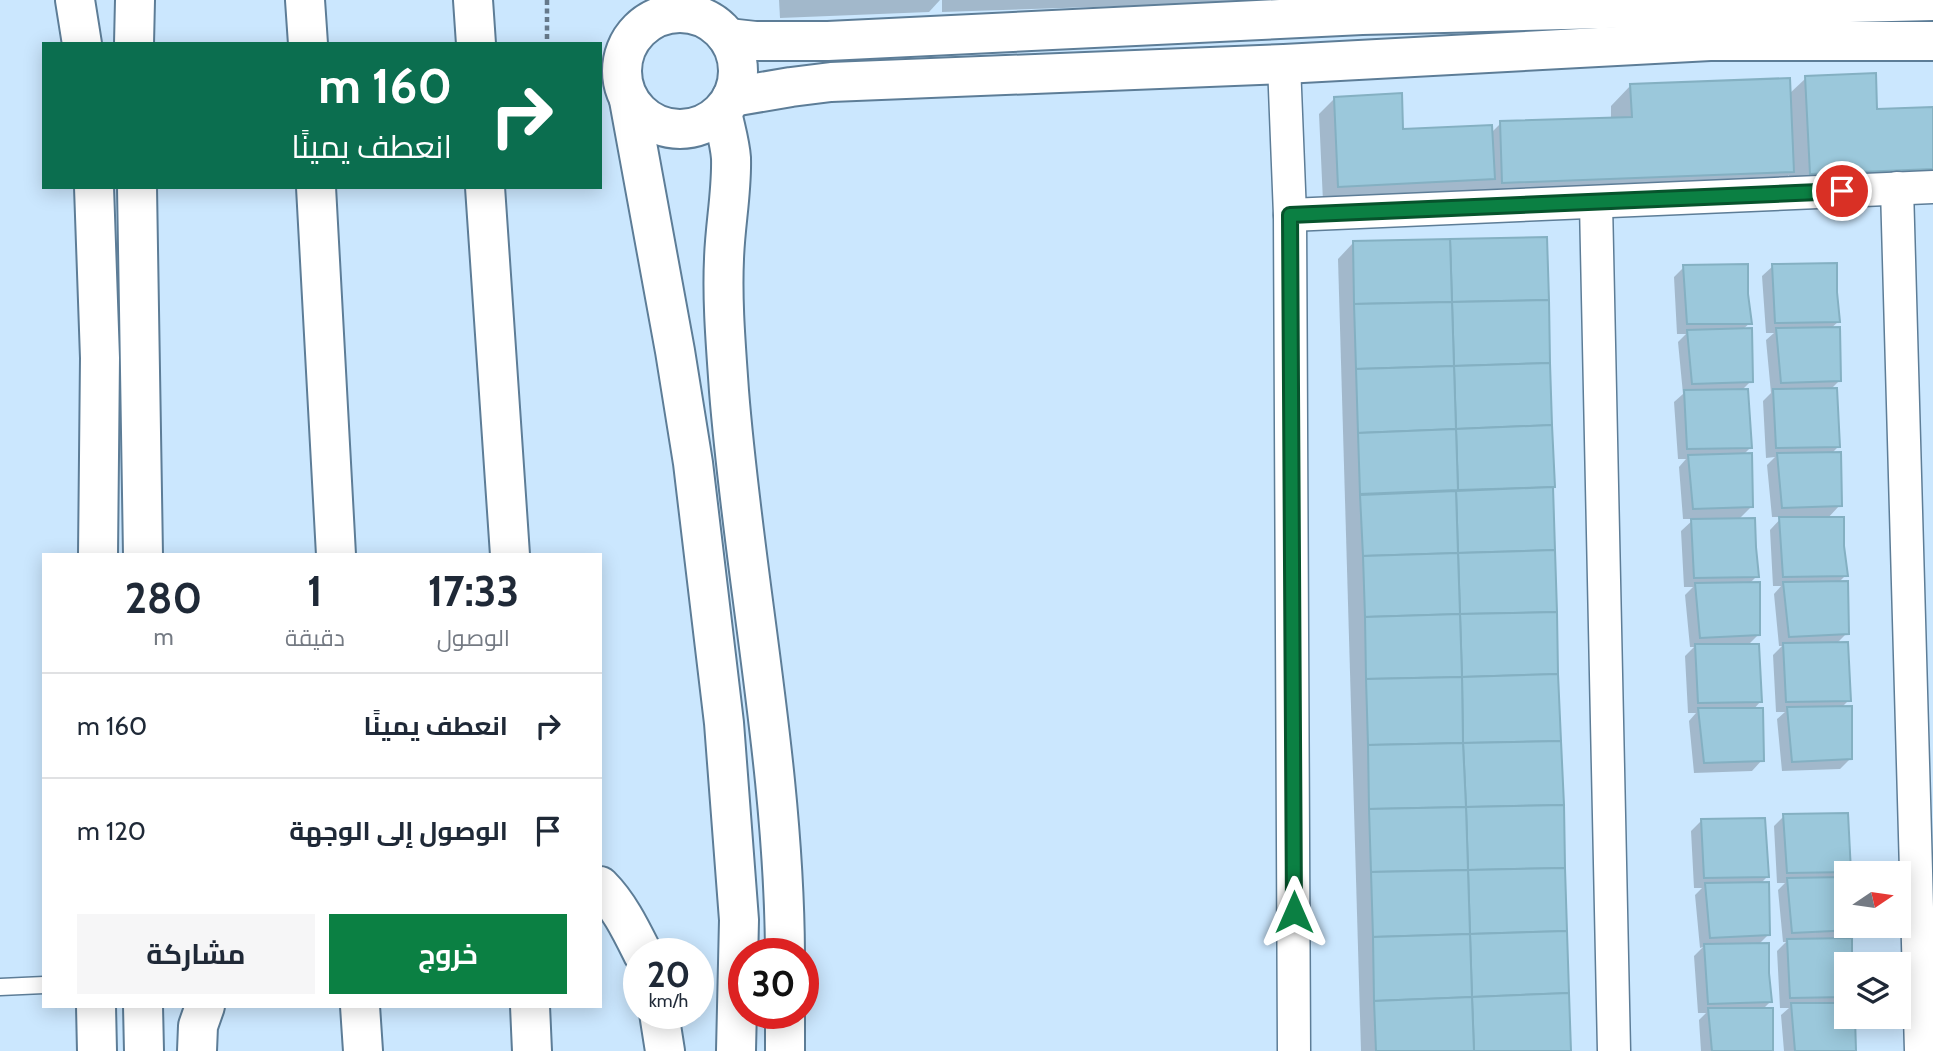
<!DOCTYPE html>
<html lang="ar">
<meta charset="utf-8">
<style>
body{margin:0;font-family:Cabin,Cairo,sans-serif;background:#f6f6f7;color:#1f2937;direction:rtl;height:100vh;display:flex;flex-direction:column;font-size:26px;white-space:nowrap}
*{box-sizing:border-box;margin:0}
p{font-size:23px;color:#747a83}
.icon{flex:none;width:38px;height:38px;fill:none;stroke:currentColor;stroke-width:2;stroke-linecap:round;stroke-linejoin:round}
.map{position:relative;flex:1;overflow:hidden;direction:ltr}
.sheet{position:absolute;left:42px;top:553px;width:560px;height:455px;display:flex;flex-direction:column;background:#fff;border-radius:0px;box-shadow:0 4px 18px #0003;direction:rtl}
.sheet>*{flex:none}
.guide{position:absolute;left:42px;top:42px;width:560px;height:147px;border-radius:0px;box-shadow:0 4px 18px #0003;direction:rtl;background:#0b6e4f;color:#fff;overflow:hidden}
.needle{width:46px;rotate:77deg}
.buttons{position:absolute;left:1834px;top:861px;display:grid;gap:14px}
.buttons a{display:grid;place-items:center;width:77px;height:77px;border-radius:0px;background:#fff;box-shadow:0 4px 18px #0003;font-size:35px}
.speed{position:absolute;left:623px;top:938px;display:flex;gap:14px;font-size:35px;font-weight:700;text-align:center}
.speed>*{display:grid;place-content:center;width:91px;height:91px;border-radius:50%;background:#fff;box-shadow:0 4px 18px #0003;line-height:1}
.speed small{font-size:18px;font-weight:400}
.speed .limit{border:10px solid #d22;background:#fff;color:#111}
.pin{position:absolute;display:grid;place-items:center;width:60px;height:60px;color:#fff;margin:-30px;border:4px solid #fff;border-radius:50%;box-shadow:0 2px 7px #0007}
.me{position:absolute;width:77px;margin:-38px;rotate:0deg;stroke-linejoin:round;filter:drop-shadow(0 0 5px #0008)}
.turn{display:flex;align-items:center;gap:24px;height:147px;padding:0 35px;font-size:32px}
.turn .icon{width:91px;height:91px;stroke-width:2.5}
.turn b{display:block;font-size:49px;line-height:60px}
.eta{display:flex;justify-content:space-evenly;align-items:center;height:119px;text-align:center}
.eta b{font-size:42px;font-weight:700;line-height:49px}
.button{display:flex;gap:14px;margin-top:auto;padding:14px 35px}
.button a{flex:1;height:80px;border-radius:0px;background:#0b8043;color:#fff;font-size:28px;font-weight:700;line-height:80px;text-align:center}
.button a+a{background:#f6f6f7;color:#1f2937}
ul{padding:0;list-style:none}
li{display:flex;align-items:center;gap:21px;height:105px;padding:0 35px;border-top:2px solid #e0e1e3}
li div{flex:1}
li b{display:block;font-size:26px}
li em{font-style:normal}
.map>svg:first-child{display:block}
.shadow{fill:#0003}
.building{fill:#9bc8db;stroke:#84b0c2;stroke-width:2}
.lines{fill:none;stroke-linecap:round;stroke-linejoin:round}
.lane-casing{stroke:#5d7d97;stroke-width:19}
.street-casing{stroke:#5d7d97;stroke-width:35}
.secondary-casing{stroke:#5d7d97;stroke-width:42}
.highway-casing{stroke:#5d7d97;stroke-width:42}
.path{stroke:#66798a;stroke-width:4.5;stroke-dasharray:5 3.5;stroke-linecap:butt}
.lane{stroke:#fff;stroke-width:16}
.street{stroke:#fff;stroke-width:32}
.secondary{stroke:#fff;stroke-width:38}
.highway{stroke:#fff;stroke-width:38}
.route-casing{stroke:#07532c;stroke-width:18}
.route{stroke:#0b8043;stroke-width:12}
</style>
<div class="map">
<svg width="1933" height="1051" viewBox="0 0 1933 1051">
<rect width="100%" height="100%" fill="#cbe7fe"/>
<g class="shadow">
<polygon points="779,0 940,0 929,12 780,18"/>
<polygon points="942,0 1312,0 942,12"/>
<polygon points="1806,78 1875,111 1933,109 1933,188 1790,194 1789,175 1772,192 1483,202 1482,190 1478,194 1323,202 1319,114 1335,98 1402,131 1491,133 1501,123 1611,119 1611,106 1631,85 1789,94"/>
<polygon points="1353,243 1551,488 1569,1051 1361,1051 1338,259"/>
<polygon points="1773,266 1838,322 1830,329 1840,380 1830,390 1839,446 1831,454 1840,505 1827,519 1843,546 1846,575 1838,583 1847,633 1836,644 1849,700 1841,708 1850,759 1840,769 1782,771 1777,719 1785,712 1776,712 1773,655 1782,646 1779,646 1774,594 1781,586 1773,586 1770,530 1782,517 1772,517 1767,465 1775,457 1766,458 1763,401 1771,393 1766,340 1774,333 1766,333 1762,276"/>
<polygon points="1684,267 1750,323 1742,330 1751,381 1741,391 1750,448 1743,455 1752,506 1738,520 1757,576 1749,584 1758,635 1748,645 1760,702 1753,710 1762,760 1752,771 1694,773 1689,721 1696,713 1688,713 1685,656 1694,647 1690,647 1685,595 1693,587 1684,587 1681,531 1694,519 1683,519 1679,467 1686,459 1678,459 1674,402 1683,394 1678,342 1686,334 1677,334 1674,277"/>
<polygon points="1784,816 1849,871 1841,879 1846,879 1846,926 1851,926 1851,930 1840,940 1850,940 1850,964 1846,964 1845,1004 1846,1017 1854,1017 1854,1051 1784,1051 1781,1015 1789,1008 1780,1008 1777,951 1786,942 1783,942 1778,890 1785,883 1777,883 1774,826"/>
<polygon points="1701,821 1767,877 1760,884 1768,935 1758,945 1770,1002 1763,1009 1772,1051 1701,1051 1699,1020 1706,1013 1698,1013 1694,956 1703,947 1700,948 1695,895 1702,888 1694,888 1691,831"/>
</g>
<g class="building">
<polygon points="1876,73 1877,109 1933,107 1933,169 1810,174 1805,76"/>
<polygon points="1790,78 1794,172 1502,183 1500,121 1632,117 1630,84"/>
<polygon points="1402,93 1403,129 1492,125 1495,179 1338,187 1334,97"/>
<polygon points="1547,237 1549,300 1452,302 1450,239"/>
<polygon points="1450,239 1452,302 1354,304 1353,241"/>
<polygon points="1837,263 1837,292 1840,322 1775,323 1772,264"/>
<polygon points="1748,264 1748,294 1752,324 1687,324 1683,265"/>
<polygon points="1549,300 1550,363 1454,366 1452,302"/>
<polygon points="1452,302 1454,366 1356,369 1354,304"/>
<polygon points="1840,327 1841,381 1781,383 1776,328"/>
<polygon points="1752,328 1753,382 1692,384 1687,330"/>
<polygon points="1550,363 1552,425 1456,429 1454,366"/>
<polygon points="1454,366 1456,429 1358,433 1356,369"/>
<polygon points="1837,388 1840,447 1776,448 1773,389"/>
<polygon points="1748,389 1752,448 1687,449 1684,390"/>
<polygon points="1552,425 1555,487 1458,490 1456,429"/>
<polygon points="1456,429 1458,490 1360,494 1358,433"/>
<polygon points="1841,452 1842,506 1782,508 1777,453"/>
<polygon points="1752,453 1753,507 1693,509 1688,455"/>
<polygon points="1553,487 1555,550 1458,553 1456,491"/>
<polygon points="1456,491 1458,553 1363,556 1360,495"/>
<polygon points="1779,517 1844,517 1844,546 1848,576 1783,577"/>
<polygon points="1755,518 1756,547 1759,577 1694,578 1691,519"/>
<polygon points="1555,550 1557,612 1460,614 1458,553"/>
<polygon points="1458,553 1460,614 1365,617 1363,556"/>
<polygon points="1848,581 1849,634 1789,637 1783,582"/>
<polygon points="1760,582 1760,635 1700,638 1695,583"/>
<polygon points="1557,612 1558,674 1462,677 1460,614"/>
<polygon points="1460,614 1462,677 1366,679 1365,617"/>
<polygon points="1848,642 1851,701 1786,702 1783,643"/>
<polygon points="1695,644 1759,644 1762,702 1698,703"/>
<polygon points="1558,674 1561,741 1463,743 1462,677"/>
<polygon points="1462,677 1463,743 1368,745 1366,679"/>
<polygon points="1852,706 1852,759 1792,762 1787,707"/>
<polygon points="1698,708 1763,708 1764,761 1704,763"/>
<polygon points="1561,741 1564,805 1466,807 1463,743"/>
<polygon points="1463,743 1466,807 1369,809 1368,745"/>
<polygon points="1564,805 1565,868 1468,870 1466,807"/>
<polygon points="1466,807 1468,870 1371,872 1369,809"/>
<polygon points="1848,813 1851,872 1787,873 1783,814"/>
<polygon points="1765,818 1769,877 1704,878 1701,819"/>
<polygon points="1565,868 1567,931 1470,934 1468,870"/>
<polygon points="1468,870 1470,934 1373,937 1371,872"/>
<polygon points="1846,877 1846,926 1853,926 1853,930 1792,933 1787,878"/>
<polygon points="1769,882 1770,935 1710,938 1705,883"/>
<polygon points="1567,931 1569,993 1472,997 1470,934"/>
<polygon points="1470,934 1472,997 1374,1001 1373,937"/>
<polygon points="1852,938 1852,964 1846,964 1846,997 1790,998 1787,939"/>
<polygon points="1769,943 1769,973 1772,1002 1708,1004 1704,944"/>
<polygon points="1569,993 1571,1051 1474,1051 1472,997"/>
<polygon points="1472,997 1474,1051 1376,1051 1374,1001"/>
<polygon points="1791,1003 1846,1003 1846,1017 1855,1017 1856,1051 1795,1051"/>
<polygon points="1708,1008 1773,1008 1773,1051 1712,1051"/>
</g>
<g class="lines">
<g class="lane-casing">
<polyline id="lane" points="0,987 44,985"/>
</g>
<g class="street-casing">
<g id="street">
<polyline points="1284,64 1290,215 1294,1051"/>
<polyline points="1897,188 1921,1051"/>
<polyline points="1596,203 1614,1051"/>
<polyline points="1290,215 1933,187"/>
</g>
</g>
<g class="secondary-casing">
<g id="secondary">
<polyline points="75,0 82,44"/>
<circle cx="680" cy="71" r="58"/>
<polyline points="728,38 755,41 828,41 1362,15 1933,1"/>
<polyline points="134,44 135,0"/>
<polyline points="732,97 791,87 831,82 1284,64 1710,41 1933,41"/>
<polyline points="629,100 675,351 693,463 724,723 739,920 736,1051"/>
<path d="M 722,112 C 725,127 730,143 731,158 C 732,192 725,225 724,259 C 722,302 726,347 729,391 C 744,579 784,764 785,954"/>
<polyline points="94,187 100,358 98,555"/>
<polyline points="137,187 143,555"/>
<polyline points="96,1006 97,1051"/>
<polyline points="143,1006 144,1051"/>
<polyline points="785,1013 785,1051"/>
</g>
</g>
<g class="highway-casing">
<g id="highway">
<polyline points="305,0 308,44"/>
<polyline points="473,0 476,44"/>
<polyline points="316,187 336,555"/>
<polyline points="485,187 510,555"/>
<path d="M 600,886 C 619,905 631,930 643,954"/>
<polyline points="360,1006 363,1051"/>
<polyline points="530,1006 532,1051"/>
<polyline points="659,1013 665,1051"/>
<polyline points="197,1051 198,1026 205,1006"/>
</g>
</g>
<polyline class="path" points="547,0 547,44"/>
<use href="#lane" class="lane"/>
<use href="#street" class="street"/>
<use href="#secondary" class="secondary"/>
<use href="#highway" class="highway"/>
</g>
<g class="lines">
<g class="route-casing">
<polyline id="route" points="1294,912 1290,215 1842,191"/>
</g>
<use href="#route" class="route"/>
</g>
</svg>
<div class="buttons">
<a><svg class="needle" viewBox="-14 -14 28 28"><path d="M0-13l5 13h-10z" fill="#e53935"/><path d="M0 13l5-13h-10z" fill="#747a83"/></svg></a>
<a><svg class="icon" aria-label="layers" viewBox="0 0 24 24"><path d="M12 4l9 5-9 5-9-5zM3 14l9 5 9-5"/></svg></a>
</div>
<div class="speed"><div>20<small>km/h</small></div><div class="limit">30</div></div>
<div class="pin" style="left:1842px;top:191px;background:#d93025"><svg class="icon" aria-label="arrive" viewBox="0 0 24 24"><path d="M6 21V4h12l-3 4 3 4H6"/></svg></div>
<svg class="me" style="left:1294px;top:912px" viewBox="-20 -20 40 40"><path d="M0-17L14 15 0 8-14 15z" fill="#0b8043" stroke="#fff" stroke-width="4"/></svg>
<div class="guide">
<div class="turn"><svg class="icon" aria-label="right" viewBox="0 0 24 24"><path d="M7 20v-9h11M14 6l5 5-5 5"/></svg><div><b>160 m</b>انعطف يمينًا</div></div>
</div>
<section class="sheet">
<div class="eta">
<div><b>17:33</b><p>الوصول</p></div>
<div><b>1</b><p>دقيقة</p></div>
<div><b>280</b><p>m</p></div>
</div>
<ul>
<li><svg class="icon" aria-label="right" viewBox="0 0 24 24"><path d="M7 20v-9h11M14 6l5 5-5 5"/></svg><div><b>انعطف يمينًا</b></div><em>160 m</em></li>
<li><svg class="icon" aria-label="arrive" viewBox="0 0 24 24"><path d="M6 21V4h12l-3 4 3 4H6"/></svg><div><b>الوصول إلى الوجهة</b></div><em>120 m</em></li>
</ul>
<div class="button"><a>خروج</a><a>مشاركة</a></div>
</section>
</div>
